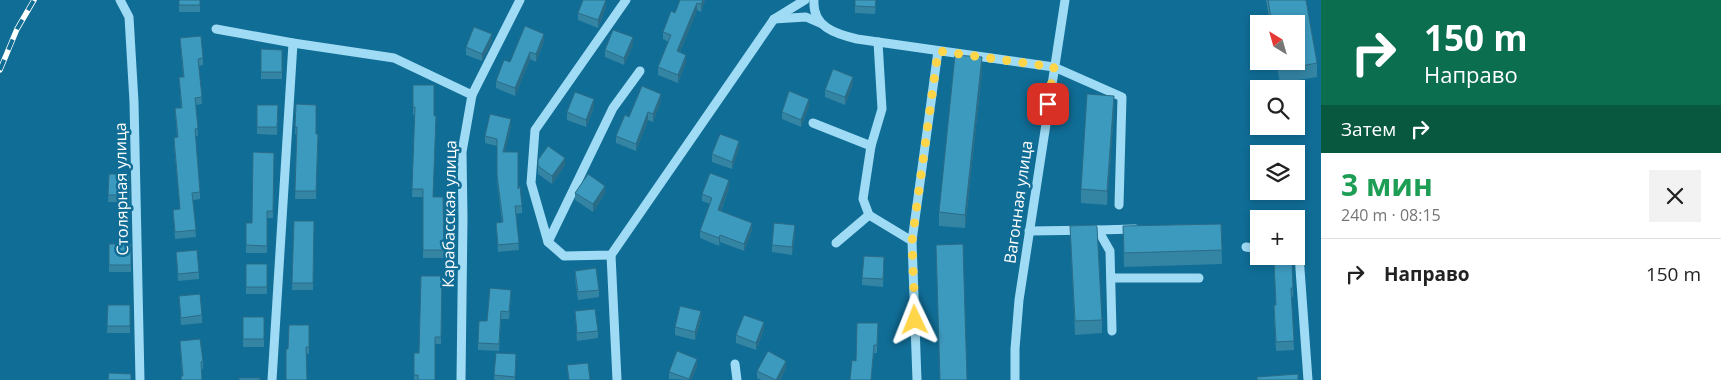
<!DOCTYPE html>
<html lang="ru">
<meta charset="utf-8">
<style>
body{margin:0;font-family:"Open Sans",sans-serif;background:#f2f2f2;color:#222;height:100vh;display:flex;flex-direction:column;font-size:19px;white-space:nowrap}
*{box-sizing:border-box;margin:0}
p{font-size:16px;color:#767676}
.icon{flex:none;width:28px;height:28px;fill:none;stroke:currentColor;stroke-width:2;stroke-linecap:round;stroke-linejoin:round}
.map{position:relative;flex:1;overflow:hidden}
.side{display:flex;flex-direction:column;background:#fff;width:400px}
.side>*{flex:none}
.banner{background:#0b6e4f;color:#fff;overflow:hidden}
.needle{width:32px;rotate:323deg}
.controls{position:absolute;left:1250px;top:15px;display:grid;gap:10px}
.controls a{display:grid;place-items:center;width:55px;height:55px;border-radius:0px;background:#fff;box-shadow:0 2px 8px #0003;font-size:25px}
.pin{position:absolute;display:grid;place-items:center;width:42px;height:42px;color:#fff;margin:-21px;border-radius:10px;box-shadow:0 2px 8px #0006}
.me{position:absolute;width:55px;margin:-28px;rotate:358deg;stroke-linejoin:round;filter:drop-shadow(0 0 4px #0008)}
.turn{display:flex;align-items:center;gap:18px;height:105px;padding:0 20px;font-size:22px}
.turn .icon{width:65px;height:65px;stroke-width:2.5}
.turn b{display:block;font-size:35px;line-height:42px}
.then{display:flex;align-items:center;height:48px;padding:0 20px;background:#0003;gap:10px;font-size:19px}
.round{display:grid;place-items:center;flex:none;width:52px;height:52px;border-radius:0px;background:#f2f2f2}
.overview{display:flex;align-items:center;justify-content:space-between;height:85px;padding:0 20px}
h1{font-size:30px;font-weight:700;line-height:38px;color:#1e9e55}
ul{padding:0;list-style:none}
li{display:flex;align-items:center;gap:15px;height:70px;padding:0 20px;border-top:1px solid #e0e0e0}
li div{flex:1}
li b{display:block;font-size:19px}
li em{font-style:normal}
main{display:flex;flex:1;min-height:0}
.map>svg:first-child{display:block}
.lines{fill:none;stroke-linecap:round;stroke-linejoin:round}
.minor{stroke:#9fdbf4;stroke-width:9}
.rail-casing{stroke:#fff;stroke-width:5.5}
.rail{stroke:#106d96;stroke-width:4;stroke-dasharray:11;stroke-linecap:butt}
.wall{fill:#3484a4}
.shaded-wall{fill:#2b6c86}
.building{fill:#3d9abf;stroke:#2b6c86}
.route{stroke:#ffd54a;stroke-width:9;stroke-dasharray:0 16.2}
.labels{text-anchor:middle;stroke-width:5;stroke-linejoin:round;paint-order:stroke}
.street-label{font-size:16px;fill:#fff;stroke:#106d96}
</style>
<main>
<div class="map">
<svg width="1321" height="380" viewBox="0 0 1321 380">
<rect width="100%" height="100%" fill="#106d96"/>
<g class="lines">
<g class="minor">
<polyline points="120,0 129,17 134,102 140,380"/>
<polyline points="626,0 535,130 531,183 548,242 564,256 611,255 774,19 805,0"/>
<path d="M 814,0 C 812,27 836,34 857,39 L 1054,67 L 1122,97 L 1119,205"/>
<polyline points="774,19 806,17 822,24"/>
<polyline points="216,29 293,43 394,58 472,95"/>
<polyline points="878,42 882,109 871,146 863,199 869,215 912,241"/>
<polyline points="813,123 871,146"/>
<polyline points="1098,230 1135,229"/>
<polyline points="1029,231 1098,230 1110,251 1112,331"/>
<polyline points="548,242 613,108 640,71"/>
<polyline points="836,243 869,215"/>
<polyline points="1246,247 1259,249"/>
<polyline points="1296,254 1299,255 1308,380"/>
<polyline points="611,255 617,380"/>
<polyline points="1111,278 1199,278"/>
<polyline points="735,364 737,380"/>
<polyline points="272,380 293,43"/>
<polyline points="461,380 463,218 462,152 472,95 520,0"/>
<polyline points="917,380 912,241 938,51"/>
<polyline points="1015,380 1015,349 1019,300 1065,0"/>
</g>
<g class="rail-casing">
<polyline id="rail" points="0,70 17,29 34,0"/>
</g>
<use href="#rail" class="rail"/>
</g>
<g class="wall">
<rect x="179" y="0" width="21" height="12"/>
<polygon points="680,0 705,0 701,12 697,10 680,52 686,62 678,83 658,75 658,67 669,42 663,39 663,32 675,13"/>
<polygon points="855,0 876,0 875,14 855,13"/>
<polygon points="1266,0 1306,0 1317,63 1317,77 1280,83 1276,61 1296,61 1296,24 1270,24"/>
<polygon points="606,7 598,28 578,20 578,13"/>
<polygon points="180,38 203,58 203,65 199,66 202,104 196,105 198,136 195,136 200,192 200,199 193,200 196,237 175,239 173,210 180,209 174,145 174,138 177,137 175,108 181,108 179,77 183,77"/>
<polygon points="492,41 482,61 466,55 466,47"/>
<polygon points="544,41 536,62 530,59 515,96 496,88 496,81 510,62"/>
<polygon points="633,45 624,65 605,57 605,50"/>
<polygon points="261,49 282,50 282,79 261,79"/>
<polygon points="982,71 965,228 939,226 939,212"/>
<polygon points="853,84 845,105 825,97 825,90"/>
<polygon points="413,85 433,197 443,197 444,258 423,258 423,197 412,197 415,115 413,115"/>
<polygon points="661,101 653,122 648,120 636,151 616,143 616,136 629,117"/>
<polygon points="296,104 316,134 318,142 316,199 295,199 297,134 295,134"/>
<polygon points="257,105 278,105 277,135 257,134"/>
<polygon points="809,106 801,127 782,119 782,112"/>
<polygon points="594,107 586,127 567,120 567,112"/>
<polygon points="1114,110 1107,205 1081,203 1081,189"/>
<polygon points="511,126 504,152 518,189 522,206 522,213 516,214 519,250 498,252 496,223 502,222 497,182 497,146 485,143 485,136"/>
<polygon points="739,148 732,169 712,162 712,154"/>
<polygon points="274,153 273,218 267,218 267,253 246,253 246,223 252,223"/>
<polygon points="565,165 552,184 538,174 538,166"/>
<polygon points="109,174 129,174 130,202 108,202"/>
<polygon points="729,188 721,211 752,230 744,251 720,242 719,246 700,238 700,231 710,204 702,201 702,194"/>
<polygon points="575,193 605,193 593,212 575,200"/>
<polygon points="294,221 314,221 313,290 292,290"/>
<polygon points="1221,224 1222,264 1124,267 1123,226"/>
<polygon points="1070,226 1102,320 1102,333 1075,335"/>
<polygon points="795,233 792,255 772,252 772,245"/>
<rect x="109" y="244" width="22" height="28"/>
<polygon points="176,252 199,272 199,279 178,281"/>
<polygon points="1274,262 1293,288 1293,297 1291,297 1294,350 1276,351 1274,314 1274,305 1276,305"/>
<rect x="246" y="264" width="21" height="30"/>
<polygon points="884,264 883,287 862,285 862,278"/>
<polygon points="575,271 599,290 599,297 578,300 575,278"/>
<polygon points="442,276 441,344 435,344 435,380 414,380 414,353 419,353"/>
<polygon points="179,296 202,315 202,323 181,325"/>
<polygon points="511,297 509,319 501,319 499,351 478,350 478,343 487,321"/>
<polygon points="108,305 130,305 130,333 107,333"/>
<polygon points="575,311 598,331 598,338 577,341"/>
<rect x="243" y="317" width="21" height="30"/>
<polygon points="701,318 695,340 675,335 675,327"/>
<polygon points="878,323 877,353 874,353 871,380 850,380 856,361"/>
<polygon points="309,325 309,354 288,349"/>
<polygon points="764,329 756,350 736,343 736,335"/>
<polygon points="180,341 203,361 203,369 182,376"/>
<polygon points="496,353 516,362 515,380 494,380"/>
<polygon points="697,366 691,380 669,379 669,372"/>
<polygon points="786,368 780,380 761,380 757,378 757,371"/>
</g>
<g class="shaded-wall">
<polygon points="606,0 606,7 598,28 598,20"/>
<polygon points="703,0 705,0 701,12 701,4"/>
<polygon points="697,3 697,10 677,59 677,51"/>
<polygon points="492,34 492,41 482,61 482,54"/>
<polygon points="544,34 544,41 536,62 536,54"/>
<polygon points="633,37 633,45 624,65 624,58"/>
<polygon points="530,52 530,59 515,96 515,88"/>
<polygon points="686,55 686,62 678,83 678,75"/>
<polygon points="982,57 982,71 965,228 965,215"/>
<polygon points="853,77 853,84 845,105 845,97"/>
<polygon points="661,94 661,101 653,122 653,114"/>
<polygon points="1114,96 1114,110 1107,205 1107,191"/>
<polygon points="594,99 594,107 586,127 586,120"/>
<polygon points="809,99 809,106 801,127 801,120"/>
<polygon points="648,112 648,120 636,151 636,144"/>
<polygon points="511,119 511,126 503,160 503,152"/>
<polygon points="739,141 739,148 732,169 732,162"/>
<polygon points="565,158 565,165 552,184 552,176"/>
<polygon points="729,180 729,188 718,218 718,210"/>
<polygon points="605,186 605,193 593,212 593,204"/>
<polygon points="752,223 752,230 744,251 744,244"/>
<polygon points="795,225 795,233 792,255 792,247"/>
<polygon points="720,235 720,242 719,246 719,238"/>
<polygon points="701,311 701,318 695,340 695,332"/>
<polygon points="764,322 764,329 756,350 756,343"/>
<polygon points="697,359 697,366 691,380 689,380"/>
<polygon points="786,361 786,368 780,380 776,380"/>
</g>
<g class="building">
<rect x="179" y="0" width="21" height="5"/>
<polygon points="583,0 606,0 598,20 578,13"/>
<polygon points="680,0 703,0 701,4 697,3 677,51 686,55 678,75 658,67 671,35 663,32 671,11 675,13"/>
<polygon points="855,0 876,0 875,7 855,6"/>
<polygon points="1268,0 1306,0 1317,63 1280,70 1278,61 1296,61 1296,24 1272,24"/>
<polygon points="525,26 544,34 536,54 530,52 515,88 496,81 504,60 510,62"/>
<polygon points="474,27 492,34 482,54 466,47"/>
<polygon points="613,30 633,37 624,58 605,50"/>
<polygon points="201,36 203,58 198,59 202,97 195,98 198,128 195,129 200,192 192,193 196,230 175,232 173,210 180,209 174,138 178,137 175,108 182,108 179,77 184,77 180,38"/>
<polygon points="261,49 282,50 282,72 261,72"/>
<polygon points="955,55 982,57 965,215 939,212"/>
<polygon points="833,69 853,77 845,97 825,90"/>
<polygon points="413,85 434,85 434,116 436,116 433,197 443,197 444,250 423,250 423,189 412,189 415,107 413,107"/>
<polygon points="642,86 661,94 653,114 648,112 636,144 616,136 625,115 629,117"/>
<polygon points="789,91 809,99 801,120 782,112"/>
<polygon points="575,92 594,99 586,120 567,112"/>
<polygon points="1087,94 1114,96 1107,191 1081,189"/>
<polygon points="296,104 316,105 316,134 318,134 316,191 295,191 297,127 295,127"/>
<polygon points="257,105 278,105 277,127 257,127"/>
<polygon points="490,114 511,119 503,152 518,152 518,189 520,186 522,206 515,206 519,243 498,245 496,223 503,222 497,175 497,139 485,136"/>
<polygon points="720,134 739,141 732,162 712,154"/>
<polygon points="548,146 565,158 552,176 538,166 538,160"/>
<polygon points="253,152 274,153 273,211 267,211 267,246 246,245 246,223 252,223"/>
<polygon points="710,173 729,180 718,210 752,223 744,244 720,235 719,238 700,231 712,198 702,194"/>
<polygon points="109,174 129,174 130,195 108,195"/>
<polygon points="588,174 605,186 593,204 575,193"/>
<polygon points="294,221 314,221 313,283 292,283"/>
<polygon points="774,223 795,225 792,247 772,245"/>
<polygon points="1221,224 1222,250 1124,253 1123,226"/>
<polygon points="1096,225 1097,227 1102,320 1075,321 1070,226"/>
<rect x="109" y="244" width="22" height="21"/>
<polygon points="963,244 967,380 940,380 936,245"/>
<polygon points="197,250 199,272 178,274 176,252"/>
<polygon points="864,256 884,257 883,279 862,278"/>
<polygon points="1292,261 1293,288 1291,288 1294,341 1276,342 1274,305 1276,305 1274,262"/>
<rect x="246" y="264" width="21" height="23"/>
<polygon points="596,268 599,290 578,292 575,271"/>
<polygon points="421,276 442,276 441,337 435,337 435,380 418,380 418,375 414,375 414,353 419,353"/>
<polygon points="490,288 511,290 509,312 501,311 499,344 478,343 479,321 487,321"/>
<polygon points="200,294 202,315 181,318 179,296"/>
<polygon points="108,305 130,305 130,326 107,326"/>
<polygon points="680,306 701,311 695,332 675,327"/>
<polygon points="595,309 598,331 577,333 575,311"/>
<polygon points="744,315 764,322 756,343 736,335"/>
<rect x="243" y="317" width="21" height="22"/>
<polygon points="857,323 878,323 877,345 874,345 871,380 850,380 852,360 856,361"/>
<polygon points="289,325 309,325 309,347 306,347 307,380 286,380 286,349 288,349"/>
<polygon points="200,339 203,361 201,362 202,380 181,380 181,376 183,376 180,341"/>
<polygon points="677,351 697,359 689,379 669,372"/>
<polygon points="768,351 786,361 776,380 757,371"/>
<polygon points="496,353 516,354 515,377 494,375"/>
<polygon points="588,363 590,380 569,380 567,365"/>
<polygon points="109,373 131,374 131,380 108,380"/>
<polygon points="1298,374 1298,380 1257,380 1257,377"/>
<rect x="239" y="378" width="21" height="2"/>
</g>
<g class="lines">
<polyline class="route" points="915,320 912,241 938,51 1054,67 1048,104"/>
</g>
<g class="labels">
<g class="street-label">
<text transform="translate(121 189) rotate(-91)" y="6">Столярная улица</text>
<text transform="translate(1018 202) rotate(-82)" y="6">Вагонная улица</text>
<text transform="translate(449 214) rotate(-89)" y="6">Карабасская улица</text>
</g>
</g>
</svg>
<div class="controls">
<a><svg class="needle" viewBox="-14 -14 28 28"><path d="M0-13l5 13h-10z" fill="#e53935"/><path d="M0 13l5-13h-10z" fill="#767676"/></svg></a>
<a><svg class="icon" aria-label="search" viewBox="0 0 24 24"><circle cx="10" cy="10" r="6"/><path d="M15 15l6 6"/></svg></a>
<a><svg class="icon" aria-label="layers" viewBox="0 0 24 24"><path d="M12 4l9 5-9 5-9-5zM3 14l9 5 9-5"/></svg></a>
<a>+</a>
</div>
<div class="pin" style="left:1048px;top:104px;background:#d93025"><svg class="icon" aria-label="arrive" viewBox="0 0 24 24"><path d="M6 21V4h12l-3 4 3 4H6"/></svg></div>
<svg class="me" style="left:915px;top:320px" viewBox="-20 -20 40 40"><path d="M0-17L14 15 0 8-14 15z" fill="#ffd54a" stroke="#fff" stroke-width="4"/></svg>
</div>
<section class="side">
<div class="banner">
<div class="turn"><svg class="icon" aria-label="right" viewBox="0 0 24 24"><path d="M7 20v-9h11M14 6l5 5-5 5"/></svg><div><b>150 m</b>Направо</div></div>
<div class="then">Затем<svg class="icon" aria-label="right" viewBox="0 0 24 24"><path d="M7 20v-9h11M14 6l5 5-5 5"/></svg></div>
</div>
<div class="overview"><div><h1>3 мин</h1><p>240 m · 08:15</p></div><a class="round"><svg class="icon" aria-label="close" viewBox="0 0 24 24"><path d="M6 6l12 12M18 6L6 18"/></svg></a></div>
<ul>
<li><svg class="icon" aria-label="right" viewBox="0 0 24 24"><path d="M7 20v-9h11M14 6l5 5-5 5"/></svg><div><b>Направо</b></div><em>150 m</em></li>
</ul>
</section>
</main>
